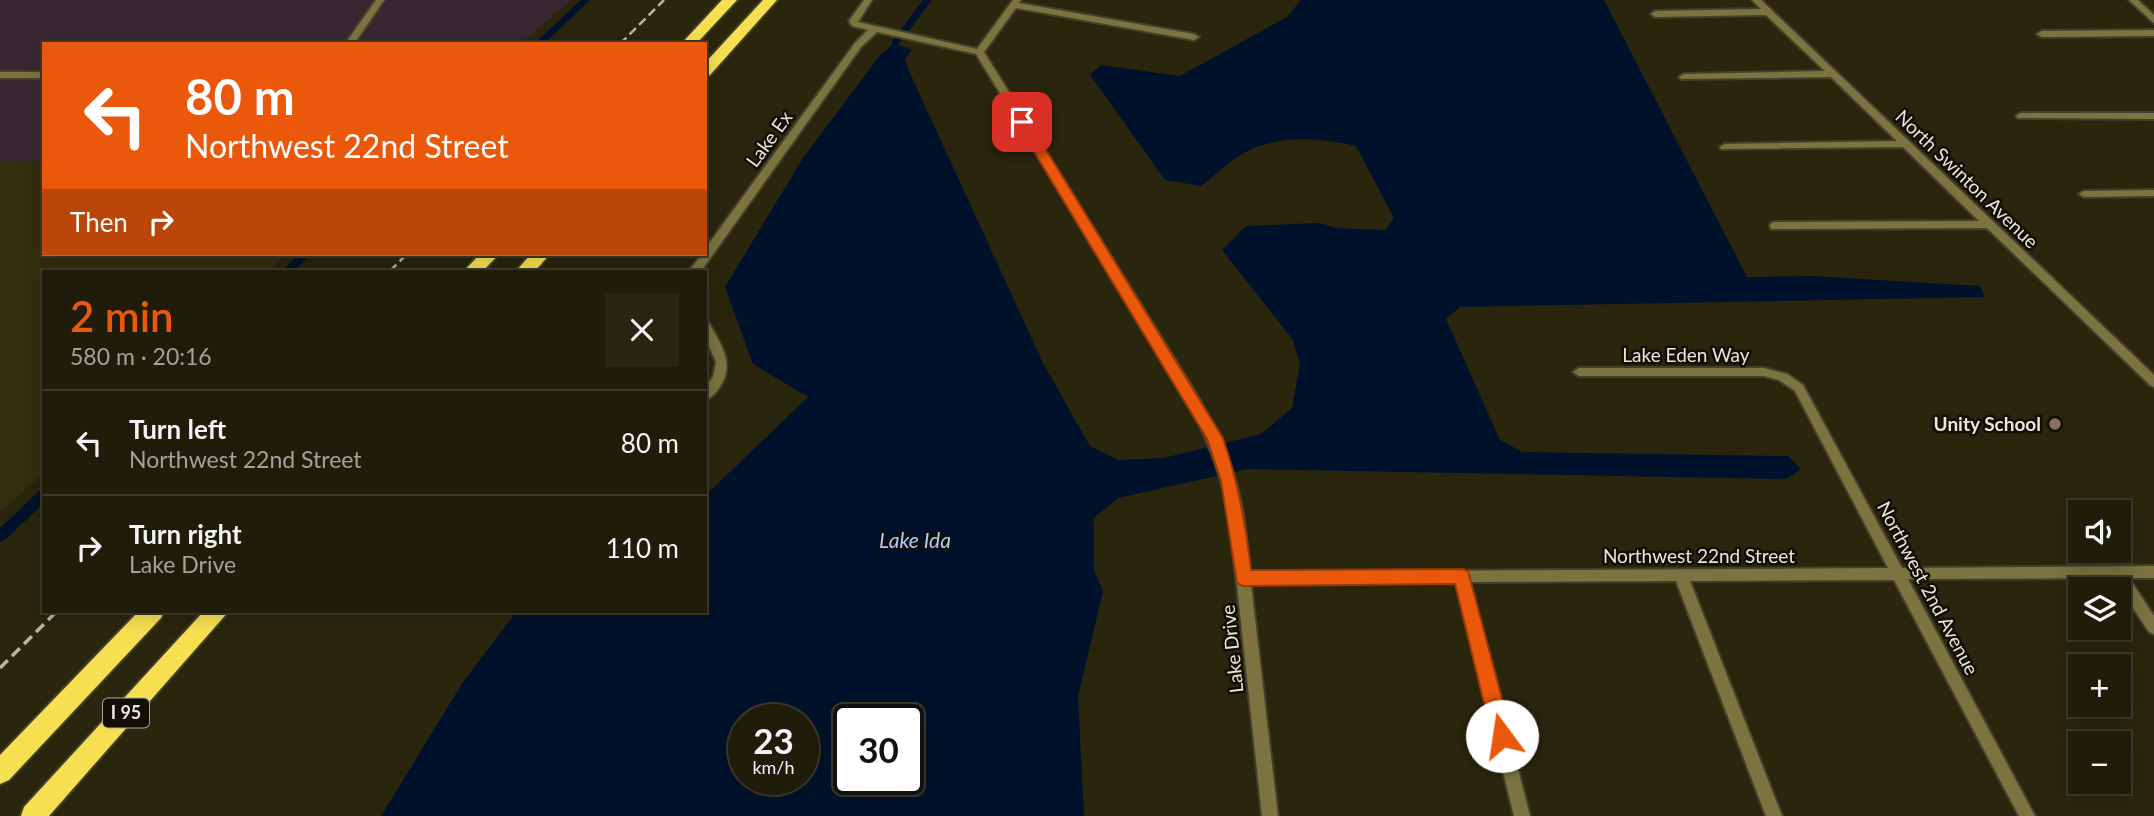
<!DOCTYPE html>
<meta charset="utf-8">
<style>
body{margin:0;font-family:Lato,sans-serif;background:#282513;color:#f1f3f6;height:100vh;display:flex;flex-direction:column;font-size:26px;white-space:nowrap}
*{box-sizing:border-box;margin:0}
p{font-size:23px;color:#a2a19c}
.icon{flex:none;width:38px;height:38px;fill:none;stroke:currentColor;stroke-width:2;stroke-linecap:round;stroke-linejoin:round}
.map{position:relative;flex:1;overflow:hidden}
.details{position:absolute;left:42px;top:270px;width:665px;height:343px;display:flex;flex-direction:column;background:#201c0a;border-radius:0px;box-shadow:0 4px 18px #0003,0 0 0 2px #3d3a2b}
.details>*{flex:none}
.hud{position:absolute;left:42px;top:42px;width:665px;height:214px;border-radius:0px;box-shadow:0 4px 18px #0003,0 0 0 2px #3d3a2b;background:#ea580c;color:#fff;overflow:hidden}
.tools{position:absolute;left:2068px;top:500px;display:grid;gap:14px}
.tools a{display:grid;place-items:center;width:63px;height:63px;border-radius:0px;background:#201c0a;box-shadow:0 4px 18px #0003,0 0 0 2px #3d3a2b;font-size:35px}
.speed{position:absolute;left:728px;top:704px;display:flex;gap:14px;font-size:35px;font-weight:700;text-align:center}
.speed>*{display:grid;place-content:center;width:91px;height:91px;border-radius:50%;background:#201c0a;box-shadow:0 4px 18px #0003,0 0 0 2px #3d3a2b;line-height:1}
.speed small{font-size:18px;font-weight:400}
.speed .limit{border:4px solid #111;border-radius:10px;background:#fff;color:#111}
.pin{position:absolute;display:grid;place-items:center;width:60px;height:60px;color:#fff;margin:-30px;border-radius:14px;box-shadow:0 4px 10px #0006}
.me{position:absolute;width:77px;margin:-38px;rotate:346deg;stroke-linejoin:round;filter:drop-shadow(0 0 5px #0008)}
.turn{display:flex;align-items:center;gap:24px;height:147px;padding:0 28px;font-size:32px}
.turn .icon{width:91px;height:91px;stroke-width:2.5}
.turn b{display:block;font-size:49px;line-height:60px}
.then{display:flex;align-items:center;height:66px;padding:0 28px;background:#0003;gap:14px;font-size:26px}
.round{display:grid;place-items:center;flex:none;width:74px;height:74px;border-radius:0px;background:#282513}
.headline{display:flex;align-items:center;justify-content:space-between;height:119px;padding:0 28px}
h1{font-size:42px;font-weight:600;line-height:52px;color:#ea580c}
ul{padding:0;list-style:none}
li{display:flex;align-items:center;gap:21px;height:105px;padding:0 28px;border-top:2px solid #3d3a2b}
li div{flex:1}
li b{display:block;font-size:26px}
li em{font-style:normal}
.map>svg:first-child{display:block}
.built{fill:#342e0d}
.industrial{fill:#372731}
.water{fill:#00122b;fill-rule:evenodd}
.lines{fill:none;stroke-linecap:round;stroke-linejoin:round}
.canal{fill:#00122b;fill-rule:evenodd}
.minor-casing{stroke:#454029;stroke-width:4}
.highway-casing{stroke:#454029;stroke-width:4}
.minor{fill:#7b7340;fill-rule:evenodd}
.highway{fill:#f6e052;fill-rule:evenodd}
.rail-far1{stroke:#b8b5a3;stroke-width:2.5;stroke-dasharray:9 4.5;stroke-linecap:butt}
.rail{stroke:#b8b5a3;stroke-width:3.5;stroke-dasharray:11 6;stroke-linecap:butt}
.route{fill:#ea580c;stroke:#983908;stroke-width:2}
.education-dot{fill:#8d6e63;stroke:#100e05;stroke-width:2.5}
.labels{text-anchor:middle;stroke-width:5;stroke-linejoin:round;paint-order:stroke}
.shield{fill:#100e05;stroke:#a9a699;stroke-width:2}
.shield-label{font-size:18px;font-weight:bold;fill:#eae7d8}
.street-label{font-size:19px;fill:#eae7d8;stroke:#100e05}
.poi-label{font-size:19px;font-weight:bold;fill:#eae7d8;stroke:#100e05;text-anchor:end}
.water-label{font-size:21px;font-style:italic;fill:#a7cdfb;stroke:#100e05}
</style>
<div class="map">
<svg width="2154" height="816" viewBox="0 0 2154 816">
<rect width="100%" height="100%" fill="#2a250d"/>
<polygon class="built" points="44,161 44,254 287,254 268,271 44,271 44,473 0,512 0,162"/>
<polygon class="industrial" points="0,0 570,0 521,44 44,44 44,161 0,162"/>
<path class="water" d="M 1301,0 L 1604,0 L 1747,277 L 1812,276 L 1980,286 L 1985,297 L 1460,307 L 1446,319 L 1500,440 L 1522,452 L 1788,456 L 1801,469 L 1786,479 L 1248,469 L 1118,498 L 1094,518 L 1094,570 L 1103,591 L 1078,697 L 1084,816 L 381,816 L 463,682 L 517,611 L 705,611 L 705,496 L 808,397 L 753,364 L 725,287 L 803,158 L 881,54 L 895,43 L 912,50 L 905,59 L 909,71 L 1043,363 L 1090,446 L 1118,460 L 1164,458 L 1261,434 L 1292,408 L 1300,364 L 1293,340 L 1222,250 L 1246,226 L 1319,223 L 1336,228 L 1385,230 L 1394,218 L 1356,146 C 1320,138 1279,134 1244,153 C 1229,161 1215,176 1201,186 L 1165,180 L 1090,75 L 1101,65 L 1180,76 L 1287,17 ZM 744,719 L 803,719 L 803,779 L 744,779 ZM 849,719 L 908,719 L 908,779 L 849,779 Z"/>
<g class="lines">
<g class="canal">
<polygon points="581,0 590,0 544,44 534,44"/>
<polygon points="923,0 932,0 898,45 892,45 892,41"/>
<polygon points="299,254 311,254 294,271 282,271"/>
<polygon points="44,490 44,503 5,540 0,542 0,528 39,491"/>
</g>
<g class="minor-casing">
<g id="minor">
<polygon points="376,0 384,0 354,44 345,44"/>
<path d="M 864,0 L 872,0 L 858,22 L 977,49 L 1013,0 L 1021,0 L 1019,3 L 1194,34 L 1199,37 L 1194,40 L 1016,8 L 984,52 L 1192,387 C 1215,426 1235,467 1243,513 C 1246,532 1247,552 1250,572 L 1888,568 L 1795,391 L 1779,380 L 1764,376 L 1579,376 L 1573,372 L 1579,368 L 1764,368 L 1787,374 L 1803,385 L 1902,568 L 2154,566 L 2154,578 L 2129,578 L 2154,616 L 2154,634 L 2149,632 L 2113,578 L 1908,579 L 2035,816 L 2019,816 L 1894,580 L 1690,581 L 1782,816 L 1766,816 L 1676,581 L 1470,582 L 1530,816 L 1514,816 L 1456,582 L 1251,584 L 1278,816 L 1262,816 L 1229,512 C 1220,469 1205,432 1184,393 L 976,54 L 877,32 L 861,47 L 701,271 L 689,271 L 702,254 L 705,254 L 705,249 L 855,43 L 868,30 L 852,26 L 849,21 Z"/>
<polygon points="1752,0 1761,0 2154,375 2154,387 2150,385 1987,228 1771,229 1770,226 1771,223 1775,222 1979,221 1903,147 1721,149 1720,147 1725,144 1897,141 1831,77 1681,79 1679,77 1684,74 1825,71 1766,15 1655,17 1651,14 1655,11 1761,9"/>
<polygon points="2129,0 2138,0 2154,15 2154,23"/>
<polygon points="2154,30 2154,36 2042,37 2037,34 2042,31"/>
<rect x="0" y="72" width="44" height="6"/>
<polygon points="2021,113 2154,113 2154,119 2018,118 2016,116"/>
<polygon points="2154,190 2154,196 2084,197 2079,194 2084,191"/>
<path d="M 705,322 L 709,323 C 720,343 735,363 721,385 C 717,392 712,397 705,401 L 705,388 L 713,377 L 716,362 L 705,337 Z"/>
</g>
</g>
<g class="highway-casing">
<g id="highway">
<polygon points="722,0 737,0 696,44 681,44"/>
<polygon points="763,0 777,0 710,75 705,76 705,63"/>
<polygon points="480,254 499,254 483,271 464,271"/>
<polygon points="531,254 550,254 535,271 516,271"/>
<polygon points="139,611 164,611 161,618 9,780 0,784 0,755"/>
<polygon points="204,611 229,611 49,816 21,816 24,807"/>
</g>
</g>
<use href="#minor" class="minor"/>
<use href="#highway" class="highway"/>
<g class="rail-far1">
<polyline points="620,44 664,0"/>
<polyline points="390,271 407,254"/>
</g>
<polyline class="rail" points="0,668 57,611"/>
</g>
<path class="route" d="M 1022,119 L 1029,122 L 1223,438 C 1238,482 1246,524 1251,570 L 1462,569 L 1468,571 L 1512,736 L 1509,743 L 1502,745 L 1495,743 L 1492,736 L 1455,584 L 1243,586 L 1237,583 L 1221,481 L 1207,439 L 1016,122 Z"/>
<circle class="education-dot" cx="2055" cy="424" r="7"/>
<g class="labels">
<rect class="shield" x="103" y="698.5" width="46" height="29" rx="5"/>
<g class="shield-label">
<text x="126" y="719">I 95</text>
</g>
<g class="street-label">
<text transform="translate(769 139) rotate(-54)" y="7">Lake Ex</text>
<text transform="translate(1967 179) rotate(44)" y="7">North Swinton Avenue</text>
<text x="1686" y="362">Lake Eden Way</text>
<text x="1699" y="563">Northwest 22nd Street</text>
<text transform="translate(1928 588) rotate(62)" y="7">Northwest 2nd Avenue</text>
<text transform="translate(1232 649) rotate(-96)" y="7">Lake Drive</text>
</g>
<g class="poi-label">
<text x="2041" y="431">Unity School</text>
</g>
<g class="water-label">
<text x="915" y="548">Lake Ida</text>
</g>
</g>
</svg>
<div class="tools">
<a><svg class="icon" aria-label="sound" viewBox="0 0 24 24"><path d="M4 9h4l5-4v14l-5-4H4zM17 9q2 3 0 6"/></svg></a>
<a><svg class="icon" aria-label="layers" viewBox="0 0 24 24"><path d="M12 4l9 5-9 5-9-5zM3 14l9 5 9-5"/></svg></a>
<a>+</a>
<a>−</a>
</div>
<div class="speed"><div>23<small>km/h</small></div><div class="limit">30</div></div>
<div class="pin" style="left:1022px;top:122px;background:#d93025"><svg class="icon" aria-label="arrive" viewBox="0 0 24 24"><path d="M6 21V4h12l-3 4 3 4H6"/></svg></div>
<svg class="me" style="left:1502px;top:736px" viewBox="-20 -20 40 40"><circle r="19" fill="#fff"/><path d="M0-13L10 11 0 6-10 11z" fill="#ea580c"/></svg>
<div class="hud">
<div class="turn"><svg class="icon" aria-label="left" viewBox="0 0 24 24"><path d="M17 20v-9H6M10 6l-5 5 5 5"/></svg><div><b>80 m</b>Northwest 22nd Street</div></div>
<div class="then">Then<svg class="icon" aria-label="right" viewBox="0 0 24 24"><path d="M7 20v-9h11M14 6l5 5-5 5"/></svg></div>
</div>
<section class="details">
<div class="headline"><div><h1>2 min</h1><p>580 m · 20:16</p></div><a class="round"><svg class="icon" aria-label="close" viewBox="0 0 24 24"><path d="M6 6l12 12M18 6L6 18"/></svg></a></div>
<ul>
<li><svg class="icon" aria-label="left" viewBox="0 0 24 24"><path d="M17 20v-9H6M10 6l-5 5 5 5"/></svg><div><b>Turn left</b><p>Northwest 22nd Street</p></div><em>80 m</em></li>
<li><svg class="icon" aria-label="right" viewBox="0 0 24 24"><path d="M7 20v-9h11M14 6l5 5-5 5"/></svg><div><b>Turn right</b><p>Lake Drive</p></div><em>110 m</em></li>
</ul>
</section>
</div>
